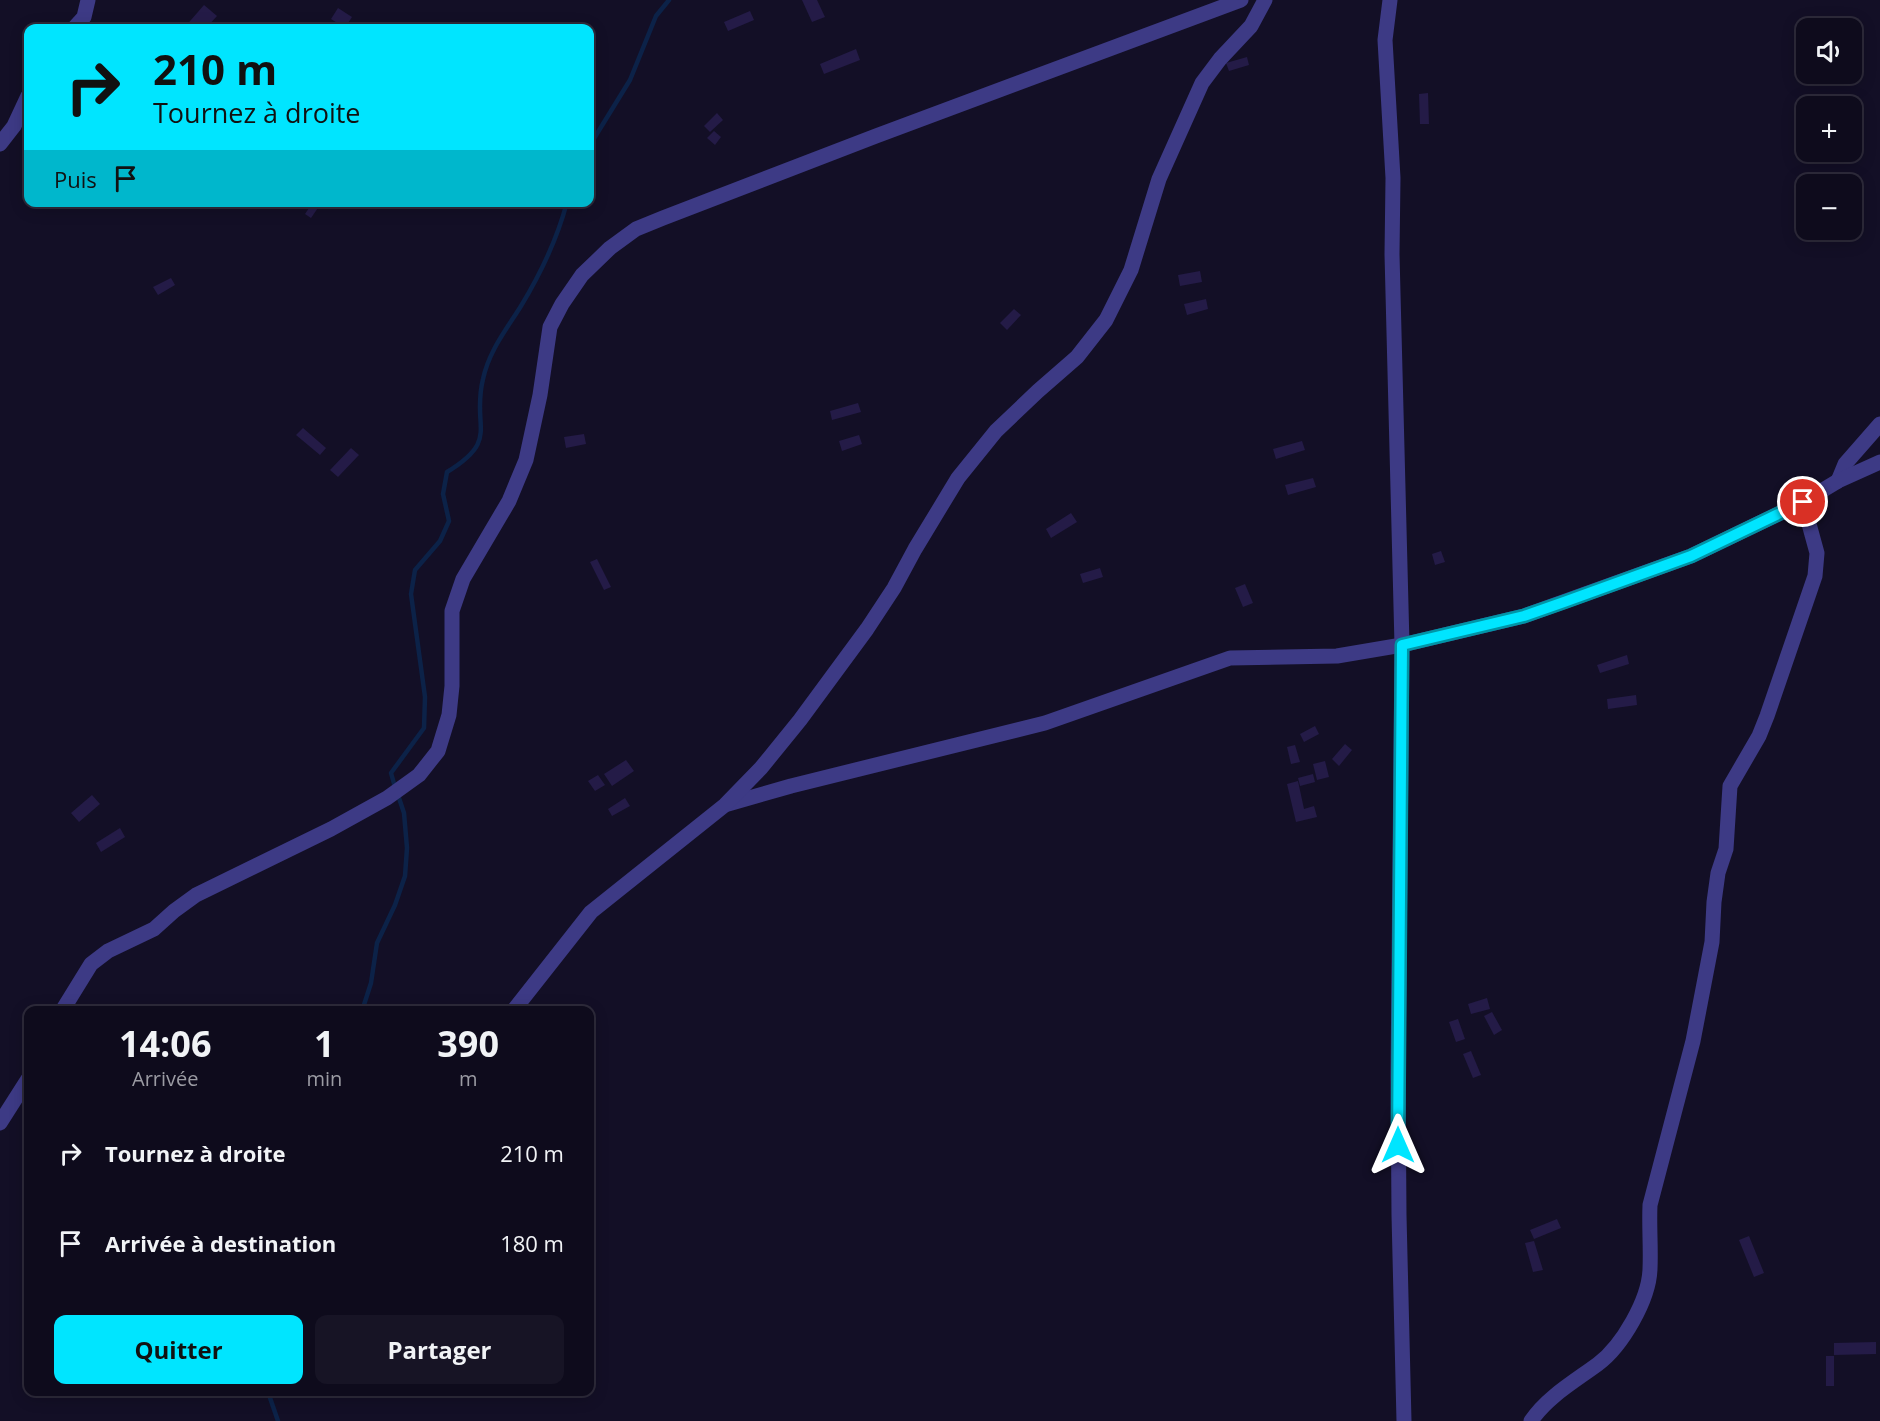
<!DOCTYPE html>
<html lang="fr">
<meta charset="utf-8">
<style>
body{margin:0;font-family:"Open Sans",sans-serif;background:#171425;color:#f1f3f6;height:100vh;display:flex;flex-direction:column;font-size:22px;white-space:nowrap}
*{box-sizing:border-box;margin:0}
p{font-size:20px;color:#9b9ba3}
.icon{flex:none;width:33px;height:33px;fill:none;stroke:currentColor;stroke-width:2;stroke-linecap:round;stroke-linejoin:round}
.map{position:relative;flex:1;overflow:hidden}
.sheet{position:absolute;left:24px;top:1006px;width:570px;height:390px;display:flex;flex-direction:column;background:#0e0b1c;border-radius:12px;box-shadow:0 3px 15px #0003,0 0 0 2px #2e2b3b}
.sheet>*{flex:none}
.top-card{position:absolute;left:24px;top:24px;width:570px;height:183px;border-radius:12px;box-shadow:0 3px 15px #0003,0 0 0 2px #2e2b3b;background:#00e5ff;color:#111;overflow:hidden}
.tools{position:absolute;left:1796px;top:18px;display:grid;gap:12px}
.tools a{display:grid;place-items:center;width:66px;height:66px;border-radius:12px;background:#0e0b1c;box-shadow:0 3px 15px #0003,0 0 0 2px #2e2b3b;font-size:30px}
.pin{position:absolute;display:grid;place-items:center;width:51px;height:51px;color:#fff;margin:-26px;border:3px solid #fff;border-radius:50%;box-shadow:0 2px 6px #0007}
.me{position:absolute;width:66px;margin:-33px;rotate:0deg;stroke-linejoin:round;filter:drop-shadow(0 0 4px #0008)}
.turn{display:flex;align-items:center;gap:21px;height:126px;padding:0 30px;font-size:27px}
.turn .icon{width:78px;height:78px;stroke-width:2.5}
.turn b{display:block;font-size:42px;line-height:51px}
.then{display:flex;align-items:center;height:57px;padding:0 30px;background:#0003;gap:12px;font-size:22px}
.eta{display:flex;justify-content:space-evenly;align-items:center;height:102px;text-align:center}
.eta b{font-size:36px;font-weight:700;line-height:42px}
.cta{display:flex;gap:12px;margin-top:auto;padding:12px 30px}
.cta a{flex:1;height:69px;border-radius:12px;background:#00e5ff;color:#111;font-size:24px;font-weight:700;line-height:69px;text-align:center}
.cta a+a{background:#171425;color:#f1f3f6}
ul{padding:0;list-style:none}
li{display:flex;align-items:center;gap:18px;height:90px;padding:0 30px}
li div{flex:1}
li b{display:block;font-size:22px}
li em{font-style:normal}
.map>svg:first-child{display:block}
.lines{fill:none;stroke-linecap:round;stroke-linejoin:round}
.stream{stroke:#0c2248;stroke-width:4.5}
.building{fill:#241b47}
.street{stroke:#3d3a85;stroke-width:15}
.route-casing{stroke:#0095a6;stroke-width:15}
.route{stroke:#00e5ff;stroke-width:10}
</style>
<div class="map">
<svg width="1880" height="1421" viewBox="0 0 1880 1421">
<rect width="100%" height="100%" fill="#130f26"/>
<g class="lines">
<g class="stream">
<polyline points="590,145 630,80 656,16 669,0"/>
<path d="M 395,787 L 391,773 L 424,728 L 425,697 L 411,594 L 415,570 L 440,541 L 449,521 L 443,494 L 447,472 C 501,439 471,428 483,379 C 489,351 506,330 521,306 C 541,273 557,240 567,202"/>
<polyline points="362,1011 371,983 377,943 395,905 405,876 407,848 404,813 398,795"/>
<polyline points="268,1392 278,1421"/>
</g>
</g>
<g class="building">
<polygon points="802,0 817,0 825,17 812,22"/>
<polygon points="204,5 217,16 206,28 184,28"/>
<polygon points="338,8 352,17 345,28 331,19"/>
<polygon points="750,11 754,20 728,31 724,22"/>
<polygon points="856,49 860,60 824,74 820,64"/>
<polygon points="1247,57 1249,65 1229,71 1226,63"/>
<polygon points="1428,93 1429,124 1420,124 1419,94"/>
<polygon points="717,113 723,120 710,132 704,126"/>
<polygon points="714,131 721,137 715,145 707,138"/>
<polygon points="313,202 322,202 311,218 305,214"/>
<polygon points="1200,271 1202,282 1180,286 1178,275"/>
<polygon points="171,278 175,285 158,295 153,287"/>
<polygon points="1206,299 1208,309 1187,315 1184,304"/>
<polygon points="1014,309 1021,315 1007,330 1000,323"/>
<polygon points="858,403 861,412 832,420 830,411"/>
<polygon points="303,428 326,448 320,455 296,435"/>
<polygon points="584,434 586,444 566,448 564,437"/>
<polygon points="859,435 862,444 842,451 839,441"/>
<polygon points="1302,441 1305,450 1276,459 1273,449"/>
<polygon points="351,448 359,455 338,477 330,470"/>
<polygon points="1313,478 1316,487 1288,495 1285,485"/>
<polygon points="1071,513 1077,522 1051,538 1046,529"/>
<polygon points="1441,551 1445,562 1435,565 1432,554"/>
<polygon points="597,559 611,587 604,590 590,562"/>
<polygon points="1100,568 1103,577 1083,583 1080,574"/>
<polygon points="1245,584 1253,603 1243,607 1235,588"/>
<polygon points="1627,655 1629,664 1600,673 1597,665"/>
<polygon points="1636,695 1637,705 1608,709 1607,699"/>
<polygon points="1315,726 1319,734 1304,742 1300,734"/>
<polygon points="1345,744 1352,750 1339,766 1332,759"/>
<polygon points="1295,745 1300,762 1291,764 1287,747"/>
<polygon points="626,760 634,771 612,786 604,774"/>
<polygon points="1325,761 1329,777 1317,780 1313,764"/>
<polygon points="1313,774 1315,782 1300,786 1298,778"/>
<polygon points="598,775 605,785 595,791 588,781"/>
<polygon points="1298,781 1304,809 1314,806 1317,817 1296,822 1287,784"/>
<polygon points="92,795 100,804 79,822 71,813"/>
<polygon points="625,798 630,806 612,816 608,809"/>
<polygon points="120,828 125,837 101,852 96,843"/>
<polygon points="1487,998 1490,1009 1471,1014 1468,1004"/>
<polygon points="1492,1012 1502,1030 1494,1035 1484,1016"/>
<polygon points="1458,1019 1465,1039 1456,1042 1449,1022"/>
<polygon points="1471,1051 1481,1075 1473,1078 1463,1054"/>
<polygon points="1557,1219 1561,1228 1534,1239 1530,1230"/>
<polygon points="1749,1236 1764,1273 1754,1277 1739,1240"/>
<polygon points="1534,1241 1543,1270 1533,1272 1525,1243"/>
<polygon points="1876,1342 1876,1354 1834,1355 1834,1343"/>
<rect x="1826" y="1356" width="8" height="30"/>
</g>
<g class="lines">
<g class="street">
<polyline points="1390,0 1385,40 1393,178 1392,254 1402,645 1398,1076 1399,1215 1404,1421"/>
<polyline points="74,28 84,17 88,0"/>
<polyline points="0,144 14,126 28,96"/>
<polyline points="1838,481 1845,464 1880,424"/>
<polyline points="728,804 791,786 1045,723 1230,658 1337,656 1402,645 1524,616 1691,556 1803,502 1838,481 1880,462"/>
<polyline points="62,1011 91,964 108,951 154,929 174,911 196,895 331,829 387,798 419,775 438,751 449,715 452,686 452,611 463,579 509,501 526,460 540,395 550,327 562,304 582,275 610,248 636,229 663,218 876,136 1241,0"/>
<polyline points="513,1011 591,912 725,805 761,768 800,720 867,629 894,588 915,549 958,478 996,431 1038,391 1077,357 1106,320 1131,270 1159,179 1202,83 1220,59 1251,26 1265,0"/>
<polyline points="0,1123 28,1079"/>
<path d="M 1531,1421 C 1547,1397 1575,1381 1598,1364 C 1622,1346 1649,1300 1650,1269 C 1651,1248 1649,1227 1650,1205 L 1693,1041 L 1712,942 L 1714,902 L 1718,873 L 1726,849 L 1730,786 L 1759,736 L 1767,716 L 1815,576 L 1817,553 L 1803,502"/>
</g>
</g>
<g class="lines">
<g class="route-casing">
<polyline id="route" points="1398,1145 1402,645 1524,616 1564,602 1691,556 1803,502"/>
</g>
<use href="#route" class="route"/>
</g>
</svg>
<div class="tools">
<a><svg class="icon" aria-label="sound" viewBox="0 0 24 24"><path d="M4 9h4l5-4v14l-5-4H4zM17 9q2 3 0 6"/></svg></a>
<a>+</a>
<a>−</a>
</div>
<div class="pin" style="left:1803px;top:502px;background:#d93025"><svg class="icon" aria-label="arrive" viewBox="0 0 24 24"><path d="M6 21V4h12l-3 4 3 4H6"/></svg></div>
<svg class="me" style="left:1398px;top:1145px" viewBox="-20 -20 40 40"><path d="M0-17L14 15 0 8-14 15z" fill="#00e5ff" stroke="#fff" stroke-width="4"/></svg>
<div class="top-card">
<div class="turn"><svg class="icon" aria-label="right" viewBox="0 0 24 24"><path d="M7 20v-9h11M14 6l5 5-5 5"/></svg><div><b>210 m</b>Tournez à droite</div></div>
<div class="then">Puis<svg class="icon" aria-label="arrive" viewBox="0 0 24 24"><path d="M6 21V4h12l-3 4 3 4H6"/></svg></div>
</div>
<section class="sheet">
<div class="eta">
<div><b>14:06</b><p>Arrivée</p></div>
<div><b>1</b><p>min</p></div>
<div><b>390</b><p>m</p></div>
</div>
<ul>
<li><svg class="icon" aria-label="right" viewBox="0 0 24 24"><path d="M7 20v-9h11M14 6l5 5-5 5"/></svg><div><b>Tournez à droite</b></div><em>210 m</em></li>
<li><svg class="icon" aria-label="arrive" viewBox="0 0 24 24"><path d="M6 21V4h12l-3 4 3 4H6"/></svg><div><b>Arrivée à destination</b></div><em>180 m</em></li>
</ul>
<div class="cta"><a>Quitter</a><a>Partager</a></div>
</section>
</div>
